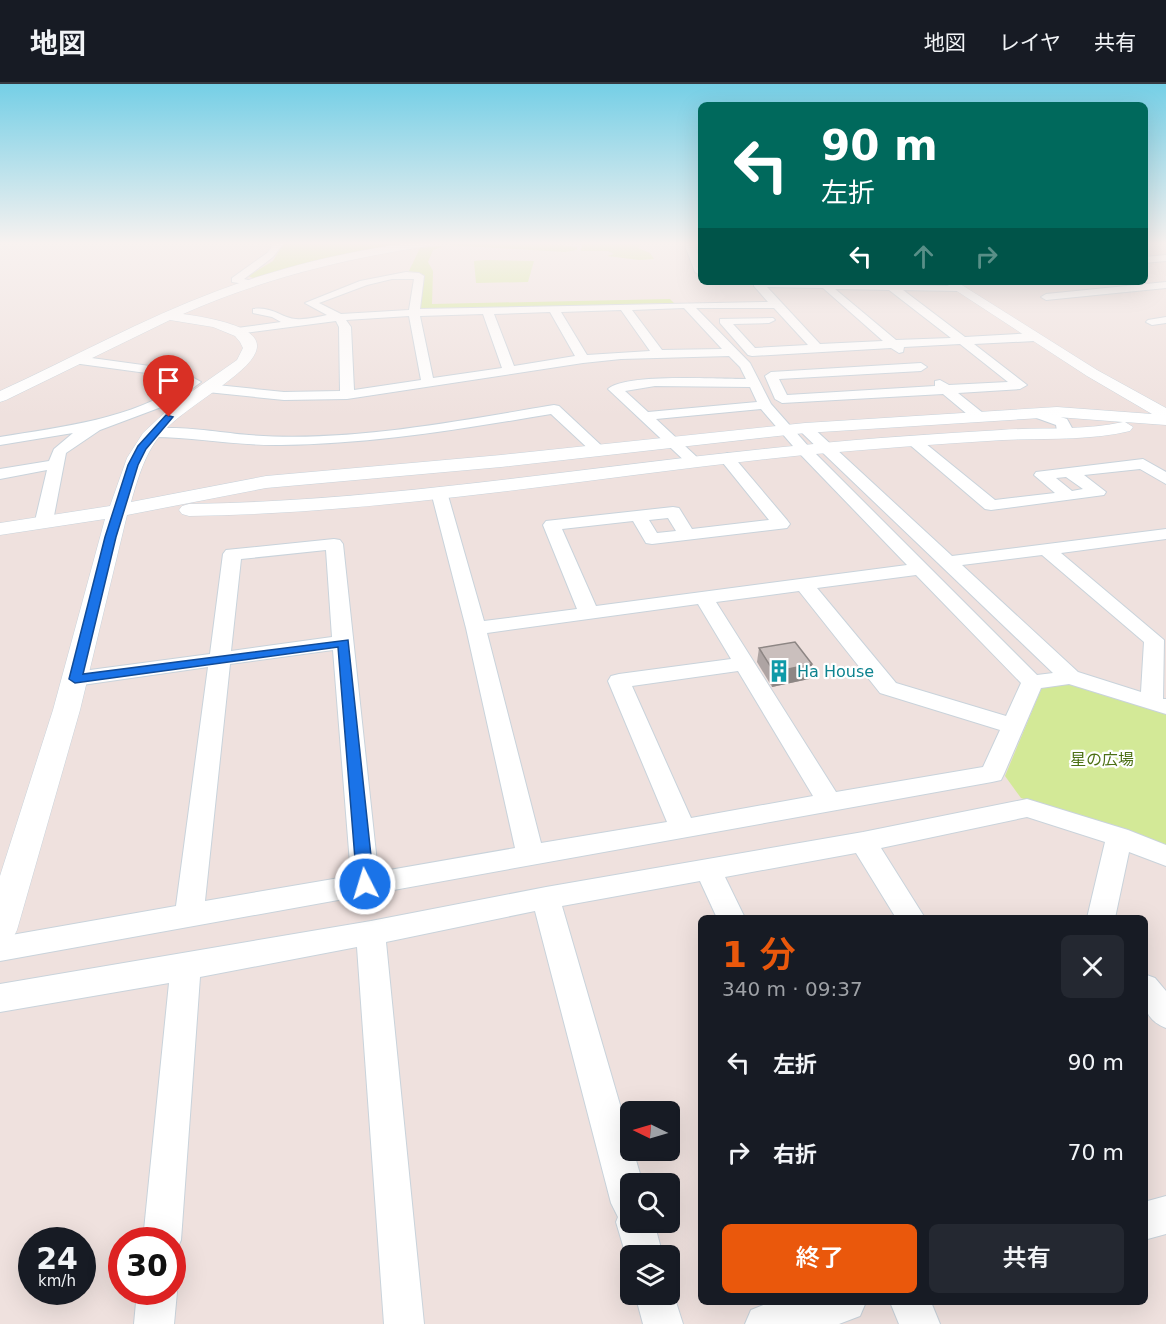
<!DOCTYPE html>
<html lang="ja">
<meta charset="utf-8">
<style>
body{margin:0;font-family:"DejaVu Sans","Noto Sans JP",sans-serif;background:#242831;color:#f1f3f6;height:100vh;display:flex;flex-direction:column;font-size:22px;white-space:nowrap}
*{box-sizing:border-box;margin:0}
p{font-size:20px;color:#9ea1a6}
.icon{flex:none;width:33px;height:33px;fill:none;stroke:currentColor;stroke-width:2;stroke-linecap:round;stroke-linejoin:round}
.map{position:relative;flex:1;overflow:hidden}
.sheet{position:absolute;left:698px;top:831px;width:450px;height:390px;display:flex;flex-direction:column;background:#171b24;border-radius:9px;box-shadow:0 6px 24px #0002}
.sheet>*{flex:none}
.banner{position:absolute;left:698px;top:18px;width:450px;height:183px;border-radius:9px;box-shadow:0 6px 24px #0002;background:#00695c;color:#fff;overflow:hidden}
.needle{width:39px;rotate:275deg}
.buttons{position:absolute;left:620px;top:1017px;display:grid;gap:12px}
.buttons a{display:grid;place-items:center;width:60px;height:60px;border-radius:9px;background:#171b24;box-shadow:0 6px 24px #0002;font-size:30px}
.speed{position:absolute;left:18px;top:1143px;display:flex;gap:12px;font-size:30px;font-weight:700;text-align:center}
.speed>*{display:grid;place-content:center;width:78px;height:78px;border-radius:50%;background:#171b24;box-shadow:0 6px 24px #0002;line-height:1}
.speed small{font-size:15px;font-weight:400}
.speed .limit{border:9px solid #d22;background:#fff;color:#111}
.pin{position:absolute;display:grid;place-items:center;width:51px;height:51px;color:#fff;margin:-62px -26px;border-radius:50% 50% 50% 0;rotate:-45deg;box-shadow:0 0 6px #0007}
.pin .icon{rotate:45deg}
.me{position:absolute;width:66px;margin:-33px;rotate:355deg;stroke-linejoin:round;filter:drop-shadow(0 0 4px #0008)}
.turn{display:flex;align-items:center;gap:21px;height:126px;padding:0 24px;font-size:27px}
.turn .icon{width:78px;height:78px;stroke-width:2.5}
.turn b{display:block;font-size:42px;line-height:51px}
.lanes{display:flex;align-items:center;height:57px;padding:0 24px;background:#0003;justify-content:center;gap:30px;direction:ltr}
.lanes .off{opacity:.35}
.round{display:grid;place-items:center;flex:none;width:63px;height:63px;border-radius:9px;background:#242831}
.overview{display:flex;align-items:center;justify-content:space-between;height:102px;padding:0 24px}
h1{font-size:36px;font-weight:600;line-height:45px;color:#ea580c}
.primary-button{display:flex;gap:12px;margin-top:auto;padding:12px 24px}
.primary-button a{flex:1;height:69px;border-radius:9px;background:#ea580c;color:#fff;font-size:24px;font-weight:600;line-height:69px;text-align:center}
.primary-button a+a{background:#242831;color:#f1f3f6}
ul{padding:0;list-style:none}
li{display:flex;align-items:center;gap:18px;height:90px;padding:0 24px}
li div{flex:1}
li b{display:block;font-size:22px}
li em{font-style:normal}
header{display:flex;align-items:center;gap:36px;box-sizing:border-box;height:84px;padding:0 30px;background:#171b24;border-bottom:2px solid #363941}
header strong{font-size:28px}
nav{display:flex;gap:33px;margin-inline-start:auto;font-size:21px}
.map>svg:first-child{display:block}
.green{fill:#d3e997}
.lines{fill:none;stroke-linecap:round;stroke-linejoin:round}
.minor-casing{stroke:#c9d3db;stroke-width:2}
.tertiary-casing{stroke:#c9d3db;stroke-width:1}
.minor{fill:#fff;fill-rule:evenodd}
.tertiary{fill:#fff;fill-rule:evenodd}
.wall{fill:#aea4a3}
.shaded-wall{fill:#8d8684}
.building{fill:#cabfbd;stroke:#8d8684;stroke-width:1.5}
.route{fill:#1a73e8;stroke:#114b97;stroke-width:1.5}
.labels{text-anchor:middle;stroke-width:4.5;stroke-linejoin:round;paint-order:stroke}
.culture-label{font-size:16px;fill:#0d838f;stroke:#fff;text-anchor:start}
.park-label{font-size:16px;fill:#4c7015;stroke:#fff}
</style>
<header>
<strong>地図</strong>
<nav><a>地図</a><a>レイヤ</a><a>共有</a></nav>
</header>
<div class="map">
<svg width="1166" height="1240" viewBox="0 0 1166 1240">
<rect width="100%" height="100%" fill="#efe1de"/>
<g class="green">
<polygon points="284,159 409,159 298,181 253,194 248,192 273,177"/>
<polygon points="459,159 540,159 577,163 577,166 565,168 448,161"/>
<polygon points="573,159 642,159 638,164 650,169 654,175 639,176 607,172 614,170 608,167 581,167 582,161"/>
<polygon points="440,162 442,163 433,166 428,178 433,187 432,220 670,215 674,219 417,226 422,190 409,187 420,164"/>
<polygon points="485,176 534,177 528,198 476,199 474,177"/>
<polygon points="1074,599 1166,629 1166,763 1021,714 1005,692 1042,603"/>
</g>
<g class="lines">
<g class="minor-casing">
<g id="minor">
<polygon points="275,159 284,159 273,173 244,195 252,197 252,201 232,198 232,194 267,169"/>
<polygon points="684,159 694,159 700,177 700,191 695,188"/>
<polygon points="1166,171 1166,177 1144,179 1144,173"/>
<path d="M 406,188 L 419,189 L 424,192 L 420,225 L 768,218 L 754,202 L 754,198 L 962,202 L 963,204 L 958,207 L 903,206 L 965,253 L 1035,249 L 1041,253 L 1035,257 L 974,260 L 1027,301 L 1020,305 L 958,309 L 983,329 L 985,332 L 983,335 L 973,335 L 943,310 L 782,319 L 775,315 L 765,292 L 771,288 L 921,279 L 927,283 L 921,287 L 779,295 L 787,311 L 935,302 L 935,297 L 940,296 L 949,301 L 1008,298 L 960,260 L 904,263 L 903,268 L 899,269 L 891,264 L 752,272 L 748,271 L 720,239 L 720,235 L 773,234 L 775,236 L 769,239 L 733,240 L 755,264 L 808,261 L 774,224 L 696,224 L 750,279 L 771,320 L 809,363 L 1037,591 L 1053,589 L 800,347 L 798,344 L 800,341 L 810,341 L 952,472 L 1166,445 L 1166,455 L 1061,469 L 1164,556 L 1163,615 L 1166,615 L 1166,630 L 1069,600 L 1041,604 L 1004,690 L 1001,696 L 992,698 L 0,877 L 0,853 L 176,822 L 208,583 L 75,602 L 67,600 L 64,595 L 67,590 L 75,588 L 210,570 L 223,470 L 226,466 L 334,455 L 340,456 L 343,460 L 378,788 L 515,764 L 466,544 L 431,408 L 433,405 L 445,405 L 447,408 L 484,537 L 577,525 L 543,441 L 546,437 L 673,423 L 679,424 L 692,445 L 769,436 L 719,374 L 727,369 L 732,371 L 787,436 L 790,440 L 787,444 L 652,460 L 646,459 L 633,437 L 562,445 L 596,522 L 907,481 L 799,369 L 761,325 L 656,335 L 699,375 L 702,378 L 699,381 L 689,381 L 608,305 C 624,289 720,295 746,295 L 740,283 L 729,272 L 621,275 L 583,279 L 347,315 L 284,316 L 207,308 L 200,304 L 207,300 L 284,308 L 340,307 L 339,243 L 336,237 L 237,250 L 231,247 L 237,244 L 281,238 L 272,233 L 253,229 L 253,225 C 273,222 283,235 296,235 C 306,236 317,233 327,231 L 305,219 L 360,197 ZM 392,195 L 414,195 L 409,226 L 341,230 L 319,219 L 367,201 ZM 767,203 L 823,204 L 883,257 L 820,260 ZM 835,205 L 889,206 L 951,254 L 896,256 ZM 684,224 L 722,265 L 662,266 L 632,226 ZM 621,226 L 650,267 L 587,271 L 561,228 ZM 550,228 L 575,272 L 514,282 L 494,230 ZM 483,230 L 502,284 L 433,294 L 420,232 ZM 409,232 L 421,296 L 354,306 L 351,243 L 346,236 ZM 655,302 L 750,303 L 757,318 L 648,328 L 625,307 ZM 668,434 L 676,447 L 657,449 L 649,436 ZM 326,466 L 332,553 L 231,567 L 241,475 ZM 1042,471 L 1144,558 L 1141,608 L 1078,588 L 962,481 ZM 916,491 L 1021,599 L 1006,632 L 896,599 L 817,504 ZM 799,507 L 880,609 L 1000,646 L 983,683 L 836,708 L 716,518 ZM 698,520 L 731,575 L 619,590 L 611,592 L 608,597 L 667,738 L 541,759 L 487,549 ZM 333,566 L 351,792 L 205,817 L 230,580 ZM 738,587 L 813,712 L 691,734 L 632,602 Z"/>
<polygon points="1166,198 1166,204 1046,216 1041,213 1046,210"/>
<polygon points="1166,233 1166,239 1152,241 1146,238 1148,236"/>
<path d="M 77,272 L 179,286 L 201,298 L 172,319 L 100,346 L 66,369 L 53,437 L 50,441 L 38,441 L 35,437 L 47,386 L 0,395 L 0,385 L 49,377 L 54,365 L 73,349 L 0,361 L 0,353 C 60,343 135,335 185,298 L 176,293 L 73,279 L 71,276 L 73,273 Z"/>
<path d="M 554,321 L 559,322 L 604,364 L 607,367 L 604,370 L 594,370 L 551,330 C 462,345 372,360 281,361 C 238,362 196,353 153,353 L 146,349 C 157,337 230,350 249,351 C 347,359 457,337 554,321 Z"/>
<polygon points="1036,325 1067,335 1072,344 1068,352 1058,352 1056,341 1031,332 1029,329"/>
<path d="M 915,354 L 920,355 L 995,416 L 1055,409 L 1034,391 L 1036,388 L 1143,375 L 1166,388 L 1166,400 L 1140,385 L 1084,391 L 1106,408 L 1104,411 L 991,426 L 985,425 L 910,361 L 908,358 ZM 1066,393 L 1083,405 L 1072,407 L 1056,394 Z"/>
<polygon points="1027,715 1128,746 1166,761 1166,782 1129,768 1115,834 1087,834 1105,758 1027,733 881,764 925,834 896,834 856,769 725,793 745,834 717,834 700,797 562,822 630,1055 630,1066 633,1066 643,1100 630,1100 630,1138 654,1138 663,1172 630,1172 630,1185 616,1138 618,1133 611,1119 535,827 386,858 424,1240 384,1240 357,863 200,893 181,1156 175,1169 172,1171 172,1156 143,1156 169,899 0,928 0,900 371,837 546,803 863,748"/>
<path d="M 1144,890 L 1155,894 L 1166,907 L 1166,944 C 1140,934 1144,914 1144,890 Z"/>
<polygon points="1166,1112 1166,1150 1144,1156 1144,1118"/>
<polygon points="669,1196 683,1240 643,1240 635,1210 669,1210"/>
<polygon points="172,1198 177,1208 174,1240 134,1240 137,1208 172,1208"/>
<polygon points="771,1218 866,1218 860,1232 839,1240 745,1240 751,1226"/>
<polygon points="890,1218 931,1218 940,1240 899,1240"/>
</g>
</g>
<g class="tertiary-casing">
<path id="tertiary" d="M 408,159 L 433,159 L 428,162 C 343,175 262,195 183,230 C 341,252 203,303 163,348 C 145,368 138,394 131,418 L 266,392 L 501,371 L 805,339 L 1057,323 L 1152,330 L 1087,292 L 943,198 L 957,198 L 1097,286 L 1166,324 L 1166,341 L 1125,338 L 1133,343 L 1130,347 C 1088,357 1045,354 1003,356 C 936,360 870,365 804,371 C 599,392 395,429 189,432 L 182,430 L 179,426 L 182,422 L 189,420 C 395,417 599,380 804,361 C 869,354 935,350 1001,346 C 1042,343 1083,347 1123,338 L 1057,333 L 805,349 L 501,383 L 266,404 L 127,431 L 80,626 L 17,846 L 12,856 L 0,860 L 0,792 L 53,626 L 105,435 L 0,451 L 0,439 L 110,422 L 127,374 L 143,349 L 174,320 L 237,276 L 243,264 L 240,258 L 235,252 L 213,243 L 170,236 L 6,316 L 0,318 L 0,307 C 72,274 142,235 217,207 C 278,184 343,168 408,159 Z"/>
</g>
<use href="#minor" class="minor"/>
<use href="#tertiary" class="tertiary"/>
</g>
<polygon class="wall" points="759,564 812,580 809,595 772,603 757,578"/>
<polygon class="shaded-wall" points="812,580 809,595 772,603 774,588"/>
<polygon class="building" points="795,558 812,580 774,588 759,564"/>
<linearGradient id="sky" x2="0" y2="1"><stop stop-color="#75cfe6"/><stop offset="0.48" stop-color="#f8f2f0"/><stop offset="1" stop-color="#f8f2f0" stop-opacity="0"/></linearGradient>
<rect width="1166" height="332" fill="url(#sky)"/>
<polygon class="route" points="166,331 173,333 146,365 138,381 116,453 83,590 348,556 374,800 371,805 365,807 359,805 357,800 338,563 75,599 69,595 105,453 128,381 138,362"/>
<defs>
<g id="building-bare" transform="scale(1.8)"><path d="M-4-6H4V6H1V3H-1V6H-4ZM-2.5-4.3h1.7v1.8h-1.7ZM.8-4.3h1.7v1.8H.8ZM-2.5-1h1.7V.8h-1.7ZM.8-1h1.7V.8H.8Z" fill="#0f9aa8" stroke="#fff" stroke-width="2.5" paint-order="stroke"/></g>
</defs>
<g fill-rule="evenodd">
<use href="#building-bare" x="779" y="587"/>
</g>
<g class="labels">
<g class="culture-label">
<text x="797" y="593">Ha House</text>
</g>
<g class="park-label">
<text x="1102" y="681">星の広場</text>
</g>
</g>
</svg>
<div class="buttons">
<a><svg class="needle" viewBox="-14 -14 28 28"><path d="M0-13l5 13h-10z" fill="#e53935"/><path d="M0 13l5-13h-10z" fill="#9ea1a6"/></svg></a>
<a><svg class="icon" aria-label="search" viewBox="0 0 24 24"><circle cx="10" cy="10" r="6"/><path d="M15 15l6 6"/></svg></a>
<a><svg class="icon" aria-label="layers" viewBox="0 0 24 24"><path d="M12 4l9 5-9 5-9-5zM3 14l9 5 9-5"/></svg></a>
</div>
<div class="speed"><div>24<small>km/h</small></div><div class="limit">30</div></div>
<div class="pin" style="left:169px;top:333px;background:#d93025"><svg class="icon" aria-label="arrive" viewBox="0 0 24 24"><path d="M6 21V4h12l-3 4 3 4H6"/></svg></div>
<svg class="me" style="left:365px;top:800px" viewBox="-20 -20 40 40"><circle r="17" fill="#1a73e8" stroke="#fff" stroke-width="3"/><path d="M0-11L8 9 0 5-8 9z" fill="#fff"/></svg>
<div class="banner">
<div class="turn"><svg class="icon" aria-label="left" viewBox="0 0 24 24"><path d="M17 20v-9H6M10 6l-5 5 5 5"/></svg><div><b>90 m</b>左折</div></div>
<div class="lanes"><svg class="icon" aria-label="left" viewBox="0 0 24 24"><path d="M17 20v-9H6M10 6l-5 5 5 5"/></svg><svg class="icon off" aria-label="ahead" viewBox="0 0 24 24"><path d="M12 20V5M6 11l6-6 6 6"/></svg><svg class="icon off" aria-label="right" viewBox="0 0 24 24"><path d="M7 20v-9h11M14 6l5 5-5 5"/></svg></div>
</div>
<section class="sheet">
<div class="overview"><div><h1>1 分</h1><p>340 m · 09:37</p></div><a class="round"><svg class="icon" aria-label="close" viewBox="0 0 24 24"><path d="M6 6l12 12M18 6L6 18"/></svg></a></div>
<ul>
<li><svg class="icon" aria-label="left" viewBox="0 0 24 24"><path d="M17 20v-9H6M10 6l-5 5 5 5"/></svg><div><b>左折</b></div><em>90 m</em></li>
<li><svg class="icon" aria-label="right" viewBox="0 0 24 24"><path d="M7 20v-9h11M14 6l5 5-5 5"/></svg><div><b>右折</b></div><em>70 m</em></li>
</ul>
<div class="primary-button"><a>終了</a><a>共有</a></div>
</section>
</div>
